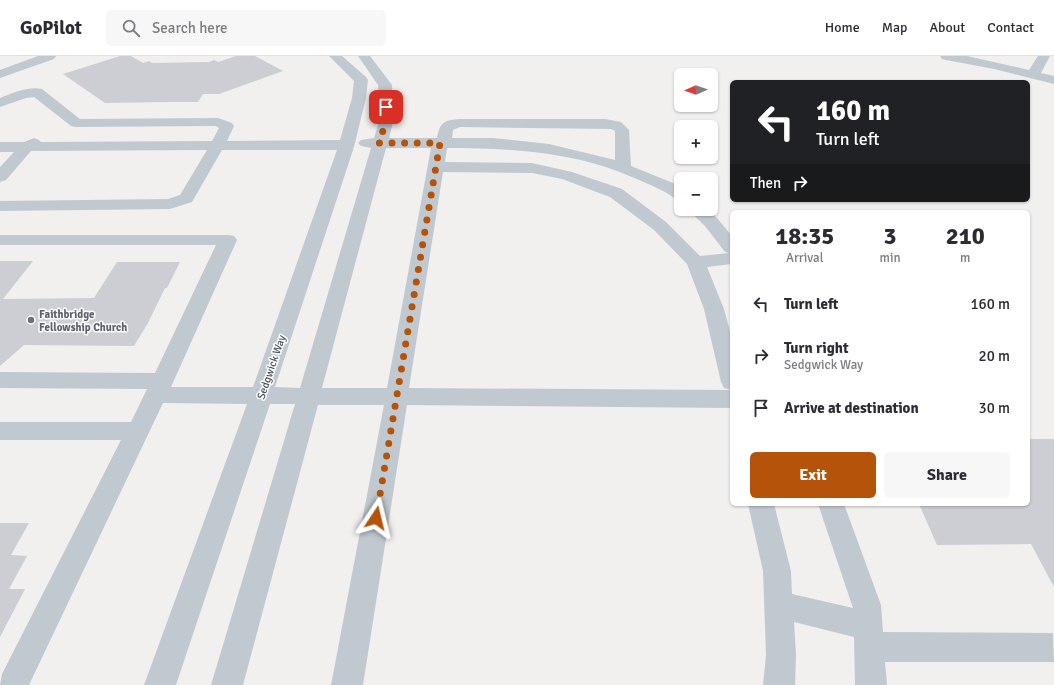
<!DOCTYPE html>
<meta charset="utf-8">
<style>
body{margin:0;font-family:Signika,sans-serif;background:#f7f7f7;color:#2b2b33;height:100vh;display:flex;flex-direction:column;font-size:15px;white-space:nowrap}
*{box-sizing:border-box;margin:0}
p{font-size:13px;color:#7c7c81}
.icon{flex:none;width:22px;height:22px;fill:none;stroke:currentColor;stroke-width:2;stroke-linecap:round;stroke-linejoin:round}
.map{position:relative;flex:1;overflow:hidden}
.drawer{position:absolute;left:730px;top:154px;width:300px;height:296px;display:flex;flex-direction:column;background:#fff;border-radius:6px;box-shadow:0 1px 3px #0004}
.drawer>*{flex:none}
.banner{position:absolute;left:730px;top:24px;width:300px;height:122px;border-radius:6px;box-shadow:0 1px 3px #0004;background:#202124;color:#fff;overflow:hidden}
.needle{width:26px;rotate:268deg}
.buttons{position:absolute;left:674px;top:12px;display:grid;gap:8px}
.buttons a{display:grid;place-items:center;width:44px;height:44px;border-radius:6px;background:#fff;box-shadow:0 1px 3px #0004;font-size:20px}
.pin{position:absolute;display:grid;place-items:center;width:34px;height:34px;color:#fff;margin:-17px;border-radius:8px;box-shadow:0 2px 6px #0006}
.me{position:absolute;width:44px;margin:-22px;rotate:10deg;stroke-linejoin:round;filter:drop-shadow(0 0 3px #0008)}
.turn{display:flex;align-items:center;gap:14px;height:84px;padding:0 20px;font-size:18px}
.turn .icon{width:52px;height:52px;stroke-width:2.5}
.turn b{display:block;font-size:28px;line-height:34px}
.then{display:flex;align-items:center;height:38px;padding:0 20px;background:#0003;gap:8px;font-size:15px}
.eta{display:flex;justify-content:space-evenly;align-items:center;height:68px;text-align:center}
.eta b{font-size:24px;font-weight:700;line-height:28px}
.cta{display:flex;gap:8px;margin-top:auto;padding:8px 20px}
.cta a{flex:1;height:46px;border-radius:6px;background:#b45309;color:#fff;font-size:16px;font-weight:700;line-height:46px;text-align:center}
.cta a+a{background:#f7f7f7;color:#2b2b33}
ul{padding:0;list-style:none}
li{display:flex;align-items:center;gap:12px;height:52px;padding:0 20px}
li div{flex:1}
li b{display:block;font-size:15px}
li em{font-style:normal}
header{display:flex;align-items:center;gap:24px;box-sizing:border-box;height:56px;padding:0 20px;background:#fff;border-bottom:1px solid #e1e1e2}
header strong{font-size:19px}
nav{display:flex;gap:22px;margin-inline-start:auto;font-size:14px}
.search{width:280px;height:36px;background:#f7f7f7;display:flex;align-items:center;gap:10px;box-sizing:border-box;padding:0 14px;border-radius:6px;color:#7c7c81;font-size:15px}
.map>svg:first-child{display:block}
.building{fill:#ccced3}
.lines{fill:none;stroke-linecap:round;stroke-linejoin:round}
.minor{fill:#c1c9d0;fill-rule:evenodd}
.route{stroke:#b45309;stroke-width:7;stroke-dasharray:0 12.6}
.worship-dot{fill:#6b7280;stroke:#fff;stroke-width:1.5}
.labels{text-anchor:middle;stroke-width:3;stroke-linejoin:round;paint-order:stroke}
.worship-label{font-size:11px;font-weight:bold;fill:#5b616d;stroke:#fff;text-anchor:start}
.street-label{font-size:11px;fill:#48515b;stroke:#fff}
</style>
<header>
<strong>GoPilot</strong>
<div class="search"><svg class="icon" aria-label="search" viewBox="0 0 24 24"><circle cx="10" cy="10" r="6"/><path d="M15 15l6 6"/></svg>Search here</div>
<nav><a>Home</a><a>Map</a><a>About</a><a>Contact</a></nav>
</header>
<div class="map">
<svg width="1054" height="629" viewBox="0 0 1054 629">
<rect width="100%" height="100%" fill="#f2efef"/>
<g class="building">
<polygon points="120,0 131,0 143,7 149,5 152,7 209,6 214,4 218,6 236,0 255,0 283,15 219,38 203,38 198,46 172,46 105,47 63,18"/>
<polygon points="0,205 33,205 3,243 94,242 117,206 180,206 167,232 165,232 148,267 134,290 24,289 0,310"/>
<polygon points="1028,383 1054,383 1054,531 1031,488 937,489 919,448 1028,448"/>
<polygon points="0,467 29,467 11,499 27,500 9,533 25,533 0,581"/>
</g>
<g class="lines">
<g class="minor">
<polygon points="38,0 56,0 54,3 0,22 0,14"/>
<path d="M 329,0 L 342,0 L 366,21 L 368,24 L 366,42 L 354,91 L 275,331 L 300,332 L 371,92 L 361,90 L 358,87 L 361,84 L 374,82 L 380,62 L 378,29 L 358,0 L 370,0 L 392,29 L 394,62 L 389,82 L 437,82 C 440,66 444,64 460,63 L 605,63 L 621,66 L 629,74 L 631,110 L 678,129 L 681,132 L 681,145 C 674,143 671,139 665,136 C 650,128 623,117 606,111 C 555,95 501,92 447,92 L 445,106 L 532,107 L 572,116 L 622,133 L 666,166 L 700,200 L 729,197 L 725,196 L 705,170 L 687,153 L 706,153 L 717,162 L 732,180 L 732,208 L 707,211 L 724,253 L 732,283 L 732,334 L 724,332 L 721,326 L 704,253 L 687,208 L 654,174 L 610,141 L 562,123 L 532,117 L 443,116 L 409,332 L 732,334 L 732,352 L 407,349 L 363,629 L 331,629 L 384,349 L 318,349 L 243,629 L 211,629 L 295,348 L 270,348 L 176,629 L 144,629 L 247,348 L 163,347 L 29,629 L 0,629 L 2,618 L 121,384 L 0,384 L 0,366 L 131,366 L 147,333 L 0,332 L 0,316 L 155,317 L 216,189 L 0,189 L 0,179 L 228,179 L 234,180 L 237,184 L 171,331 L 253,331 L 337,94 L 222,94 L 192,146 L 170,153 L 0,155 L 0,145 L 168,143 L 180,139 L 207,94 L 31,95 L 6,124 L 0,126 L 0,111 L 14,96 L 0,96 L 0,86 L 24,86 L 34,82 L 39,84 L 41,86 L 212,85 L 219,72 L 216,70 L 76,71 L 71,70 L 34,41 L 26,42 L 0,51 L 0,42 C 13,37 28,30 42,33 L 80,63 L 218,62 L 232,67 L 234,70 L 227,85 L 340,84 L 352,42 L 354,25 ZM 460,71 L 611,73 L 615,75 L 615,104 L 549,88 L 493,82 L 452,82 L 453,74 ZM 386,92 L 431,92 L 387,332 L 322,332 Z"/>
<polygon points="940,0 967,0 1029,14 1038,0 1050,0 1041,17 1054,20 1054,28 994,13 946,4 942,3"/>
<polygon points="748,448 774,448 791,515 792,538 853,552 818,448 844,448 881,549 883,576 1053,577 1054,606 885,606 887,629 855,629 854,581 794,566 796,599 795,629 763,629 766,599 763,515"/>
</g>
</g>
<g class="lines">
<polyline class="route" points="376,462 440,87 379,87 387,62 386,51"/>
</g>
<circle class="worship-dot" cx="31" cy="264" r="4"/>
<g class="labels">
<g class="worship-label">
<text x="39" y="262">Faithbridge<tspan x="39" dy="13">Fellowship Church</tspan></text>
</g>
<g class="street-label">
<text transform="translate(271 311) rotate(-71)" y="4">Sedgwick Way</text>
</g>
</g>
</svg>
<div class="buttons">
<a><svg class="needle" viewBox="-14 -14 28 28"><path d="M0-13l5 13h-10z" fill="#e53935"/><path d="M0 13l5-13h-10z" fill="#7c7c81"/></svg></a>
<a>+</a>
<a>−</a>
</div>
<div class="pin" style="left:386px;top:51px;background:#d93025"><svg class="icon" aria-label="arrive" viewBox="0 0 24 24"><path d="M6 21V4h12l-3 4 3 4H6"/></svg></div>
<svg class="me" style="left:376px;top:462px" viewBox="-20 -20 40 40"><path d="M0-17L14 15 0 8-14 15z" fill="#b45309" stroke="#fff" stroke-width="4"/></svg>
<div class="banner">
<div class="turn"><svg class="icon" aria-label="left" viewBox="0 0 24 24"><path d="M17 20v-9H6M10 6l-5 5 5 5"/></svg><div><b>160 m</b>Turn left</div></div>
<div class="then">Then<svg class="icon" aria-label="right" viewBox="0 0 24 24"><path d="M7 20v-9h11M14 6l5 5-5 5"/></svg></div>
</div>
<section class="drawer">
<div class="eta">
<div><b>18:35</b><p>Arrival</p></div>
<div><b>3</b><p>min</p></div>
<div><b>210</b><p>m</p></div>
</div>
<ul>
<li><svg class="icon" aria-label="left" viewBox="0 0 24 24"><path d="M17 20v-9H6M10 6l-5 5 5 5"/></svg><div><b>Turn left</b></div><em>160 m</em></li>
<li><svg class="icon" aria-label="right" viewBox="0 0 24 24"><path d="M7 20v-9h11M14 6l5 5-5 5"/></svg><div><b>Turn right</b><p>Sedgwick Way</p></div><em>20 m</em></li>
<li><svg class="icon" aria-label="arrive" viewBox="0 0 24 24"><path d="M6 21V4h12l-3 4 3 4H6"/></svg><div><b>Arrive at destination</b></div><em>30 m</em></li>
</ul>
<div class="cta"><a>Exit</a><a>Share</a></div>
</section>
</div>
